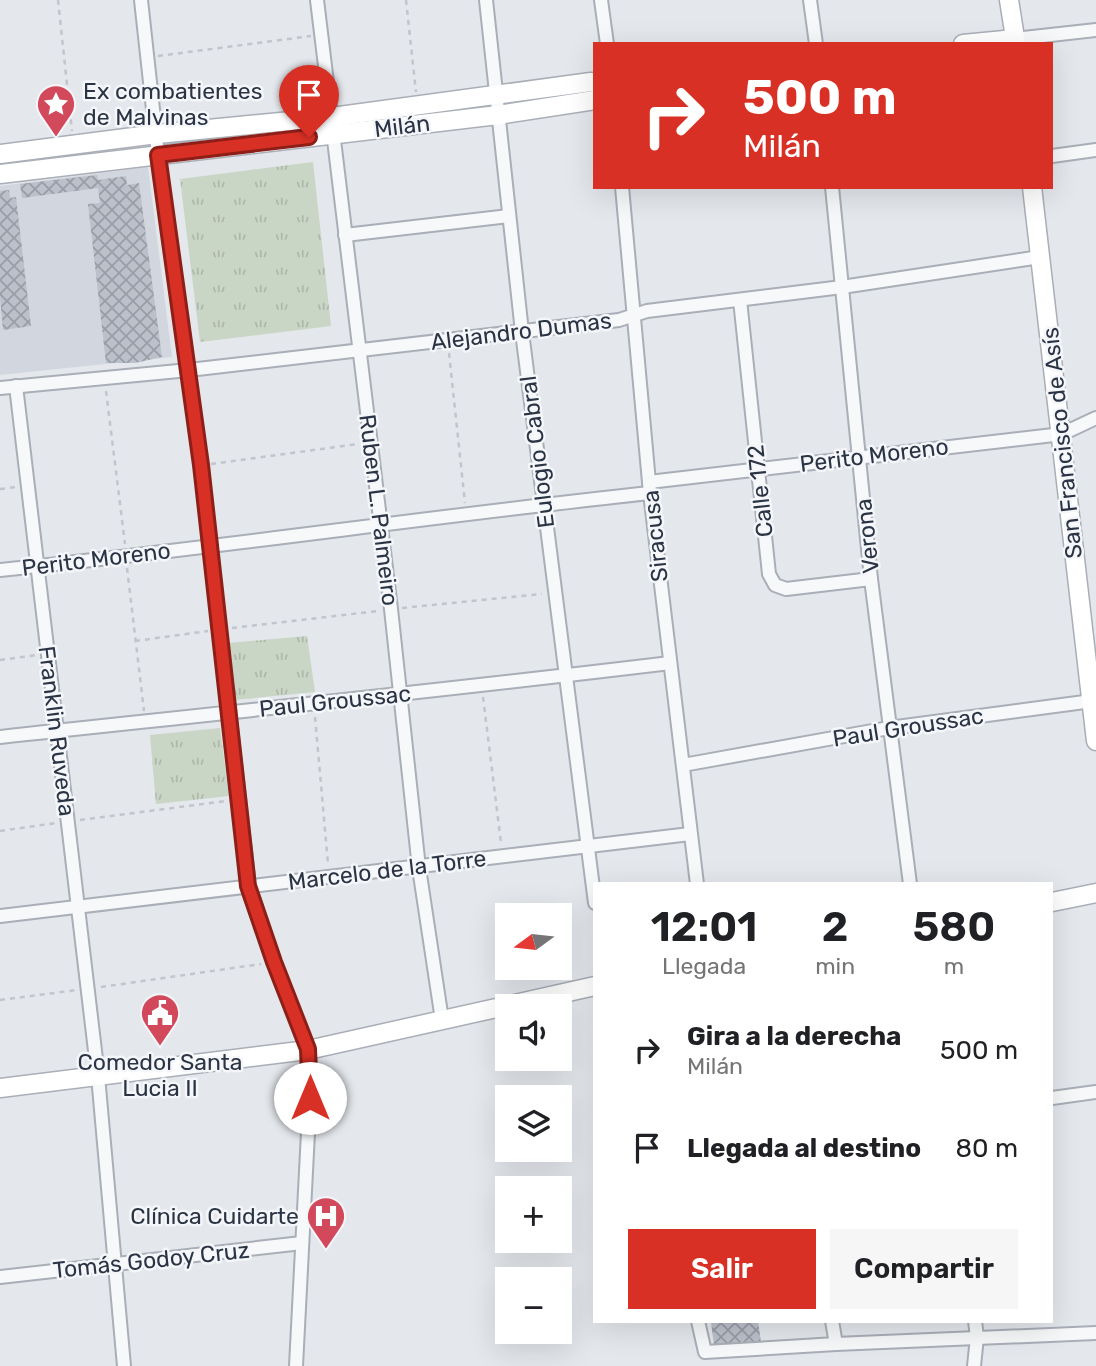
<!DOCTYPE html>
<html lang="es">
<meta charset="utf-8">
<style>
body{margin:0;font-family:Rubik,sans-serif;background:#f6f6f6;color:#202124;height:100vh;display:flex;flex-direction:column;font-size:26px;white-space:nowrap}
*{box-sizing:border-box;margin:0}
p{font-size:23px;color:#757577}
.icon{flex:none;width:38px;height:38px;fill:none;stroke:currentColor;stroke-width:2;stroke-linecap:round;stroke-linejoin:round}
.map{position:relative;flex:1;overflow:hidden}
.panel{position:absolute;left:593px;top:882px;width:460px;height:441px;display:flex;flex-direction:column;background:#fff;border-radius:0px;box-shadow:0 7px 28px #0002}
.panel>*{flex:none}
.banner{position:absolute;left:593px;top:42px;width:460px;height:147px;border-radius:0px;box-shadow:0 7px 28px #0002;background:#d93025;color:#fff;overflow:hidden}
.needle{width:46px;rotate:255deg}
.controls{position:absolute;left:495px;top:903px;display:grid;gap:14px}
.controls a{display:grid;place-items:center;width:77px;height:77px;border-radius:0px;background:#fff;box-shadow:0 7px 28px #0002;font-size:35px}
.pin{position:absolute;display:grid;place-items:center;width:60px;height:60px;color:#fff;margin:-72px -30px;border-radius:50% 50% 50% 0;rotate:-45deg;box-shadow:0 0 7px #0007}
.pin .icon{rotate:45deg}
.me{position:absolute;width:77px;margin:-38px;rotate:0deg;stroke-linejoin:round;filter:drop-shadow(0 0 5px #0008)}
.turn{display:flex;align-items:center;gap:24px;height:147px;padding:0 35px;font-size:32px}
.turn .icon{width:91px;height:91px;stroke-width:2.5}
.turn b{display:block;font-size:49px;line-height:60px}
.eta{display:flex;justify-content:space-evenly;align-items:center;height:119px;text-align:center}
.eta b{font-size:42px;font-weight:600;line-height:49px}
.button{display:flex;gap:14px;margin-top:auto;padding:14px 35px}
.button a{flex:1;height:80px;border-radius:0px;background:#d93025;color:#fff;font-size:28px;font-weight:600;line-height:80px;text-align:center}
.button a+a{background:#f6f6f6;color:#202124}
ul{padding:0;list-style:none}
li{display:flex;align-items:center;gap:21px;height:98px;padding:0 35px}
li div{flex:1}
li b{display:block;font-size:26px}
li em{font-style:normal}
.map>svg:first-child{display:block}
.built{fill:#d2d6de}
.park{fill:url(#park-tufts)}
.building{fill:url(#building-cross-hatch)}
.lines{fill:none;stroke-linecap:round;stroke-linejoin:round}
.street-casing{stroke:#a9aeb7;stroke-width:16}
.secondary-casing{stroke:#a9aeb7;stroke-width:21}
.path{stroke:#c2c5cb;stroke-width:2.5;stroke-dasharray:5 5;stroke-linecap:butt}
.street{stroke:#f7f8fa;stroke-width:12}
.secondary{stroke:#fff;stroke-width:18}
.route-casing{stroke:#8d1f18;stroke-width:18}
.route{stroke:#d93025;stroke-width:12}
.labels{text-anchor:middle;stroke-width:5;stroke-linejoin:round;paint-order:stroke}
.poi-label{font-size:23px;fill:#2b3445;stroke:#f4f6f9;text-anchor:start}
.street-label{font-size:23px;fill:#2b3445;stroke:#f4f6f9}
</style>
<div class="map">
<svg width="1096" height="1366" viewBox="0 0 1096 1366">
<defs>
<pattern id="park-tufts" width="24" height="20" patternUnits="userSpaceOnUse" patternTransform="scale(1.75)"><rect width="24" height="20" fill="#c9d6c5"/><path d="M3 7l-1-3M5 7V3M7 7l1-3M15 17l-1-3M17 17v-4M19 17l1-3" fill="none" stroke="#adb8ab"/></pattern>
<pattern id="building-cross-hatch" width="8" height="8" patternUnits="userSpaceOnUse" patternTransform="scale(1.75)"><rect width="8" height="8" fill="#bbc0ca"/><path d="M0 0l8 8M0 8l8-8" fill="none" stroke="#989da6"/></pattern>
</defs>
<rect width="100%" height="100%" fill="#e4e7ec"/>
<polygon class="built" points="148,167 172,357 0,375 0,186"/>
<g class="park">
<polygon points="313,162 331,326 200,342 180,179"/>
<polygon points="307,636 315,692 235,700 228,643"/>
<polygon points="220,728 229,796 156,804 150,735"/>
</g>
<g class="building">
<polygon points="97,175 98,180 126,176 127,185 139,183 162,357 135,363 106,363 88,204 100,203 98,188 22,198 20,184"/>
<polygon points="9,190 10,198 16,197 31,326 3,330 0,297 0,191"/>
<polygon points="758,1321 761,1342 714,1346 711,1322"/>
</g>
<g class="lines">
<g class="street-casing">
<g id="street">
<polyline points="141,0 158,155 201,465 249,886 274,962 308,1050 311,1074 296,1366"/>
<polyline points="317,0 391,609 419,868 442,1020"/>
<polyline points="486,0 522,332 595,903"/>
<polyline points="601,0 607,44"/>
<polyline points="810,0 816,44"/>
<polyline points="1015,39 1096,30"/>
<polyline points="1052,156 1096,150"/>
<polyline points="622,187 650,493 697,884"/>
<polyline points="832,187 871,579 910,884"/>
<polyline points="345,235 509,216"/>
<polyline points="740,300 769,574 775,585 786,589 871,579"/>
<polyline points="16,386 98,1076 124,1366"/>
<polyline points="0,388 189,370 619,320 647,311 842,287 1040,257"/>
<polyline points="649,482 1062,434 1096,418"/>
<path d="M 0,570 C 217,548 433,516 650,493"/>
<path d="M 0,737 C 223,713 447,690 670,663"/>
<polyline points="683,765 889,728 1092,701"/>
<polyline points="0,916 690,834"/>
<polyline points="1052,1098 1096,1092"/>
<polyline points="0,1277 302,1243"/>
<polyline points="698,1321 705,1352 836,1344 1096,1333"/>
<polyline points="832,1321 836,1344"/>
<polyline points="974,1366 977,1337 975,1321"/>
</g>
</g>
<g class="secondary-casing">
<g id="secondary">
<polyline points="1009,0 1016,44"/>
<polyline points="963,44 1015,39"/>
<polyline points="0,154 157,134 332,117 591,82 595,83"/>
<polyline points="0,174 498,115 595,100"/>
<polyline points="1032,187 1096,741"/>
<polyline points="1052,902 1096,893"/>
<polyline points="0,1088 308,1050 595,986"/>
</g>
</g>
<g class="path">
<polyline points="58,0 72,131"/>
<polyline points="406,0 416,92"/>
<polyline points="158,56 311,36"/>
<polyline points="449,353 465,503"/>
<polyline points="106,391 125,544"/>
<polyline points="211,464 358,444"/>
<polyline points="0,489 17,487"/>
<polyline points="127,568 144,711"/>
<polyline points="402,608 542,594"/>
<polyline points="232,628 378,611"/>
<polyline points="135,641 208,631"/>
<polyline points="0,660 37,655"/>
<polyline points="483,697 501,843"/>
<polyline points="315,717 328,864"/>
<polyline points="80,820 226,801"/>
<polyline points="0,831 56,823"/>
<polyline points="101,987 261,964"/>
<polyline points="0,1000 77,990"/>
</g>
<use href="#street" class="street"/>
<use href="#secondary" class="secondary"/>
</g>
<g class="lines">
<g class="route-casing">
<polyline id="route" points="309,137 158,155 201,465 248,886 274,962 308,1049 310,1098"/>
</g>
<use href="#route" class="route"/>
</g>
<defs>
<g id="sight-pin" transform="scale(2.0125)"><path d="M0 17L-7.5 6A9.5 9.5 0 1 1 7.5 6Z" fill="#d1495b" stroke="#f4f6f9"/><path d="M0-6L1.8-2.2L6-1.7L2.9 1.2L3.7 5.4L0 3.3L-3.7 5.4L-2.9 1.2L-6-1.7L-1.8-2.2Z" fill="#fff"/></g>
<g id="civic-pin" transform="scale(2.0125)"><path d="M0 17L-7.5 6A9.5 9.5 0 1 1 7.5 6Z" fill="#d1495b" stroke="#f4f6f9"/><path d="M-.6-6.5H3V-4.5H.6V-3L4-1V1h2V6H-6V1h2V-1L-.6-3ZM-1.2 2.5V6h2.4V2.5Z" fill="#fff"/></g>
<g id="hospital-pin" transform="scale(2.0125)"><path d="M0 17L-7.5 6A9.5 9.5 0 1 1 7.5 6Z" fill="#d1495b" stroke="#f4f6f9"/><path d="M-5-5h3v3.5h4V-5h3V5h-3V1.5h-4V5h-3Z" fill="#fff"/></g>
</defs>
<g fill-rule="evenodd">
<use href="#sight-pin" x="56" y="104"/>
<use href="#civic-pin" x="160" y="1013"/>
<use href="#hospital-pin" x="326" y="1216"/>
</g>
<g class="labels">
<g class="poi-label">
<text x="83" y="99">Ex combatientes<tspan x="83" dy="26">de Malvinas</tspan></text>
<text x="160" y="1070" text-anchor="middle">Comedor Santa<tspan x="160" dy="26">Lucia II</tspan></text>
<text x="299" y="1224" text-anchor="end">Clínica Cuidarte</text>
</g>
<g class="street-label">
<text transform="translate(402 126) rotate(-7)" y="8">Milán</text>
<text transform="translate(521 331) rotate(-7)" y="8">Alejandro Dumas</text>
<text transform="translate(1062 443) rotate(-96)" y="8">San Francisco de Asís</text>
<text transform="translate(537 452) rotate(-97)" y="8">Eulogio Cabral</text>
<text transform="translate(874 455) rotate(-7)" y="8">Perito Moreno</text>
<text transform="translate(760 491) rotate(-96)" y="8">Calle 172</text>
<text transform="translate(379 510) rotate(83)" y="8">Ruben L. Palmeiro</text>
<text transform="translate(655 536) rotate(-96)" y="8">Siracusa</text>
<text transform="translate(867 536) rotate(-96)" y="8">Verona</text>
<text transform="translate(96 559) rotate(-7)" y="8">Perito Moreno</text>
<text transform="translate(335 701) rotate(-6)" y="8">Paul Groussac</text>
<text transform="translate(908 727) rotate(-9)" y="8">Paul Groussac</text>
<text transform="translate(57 731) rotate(83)" y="8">Franklin Ruveda</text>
<text transform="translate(387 870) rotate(-7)" y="8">Marcelo de la Torre</text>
<text transform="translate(151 1260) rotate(-6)" y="8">Tomás Godoy Cruz</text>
</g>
</g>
</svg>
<div class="controls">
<a><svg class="needle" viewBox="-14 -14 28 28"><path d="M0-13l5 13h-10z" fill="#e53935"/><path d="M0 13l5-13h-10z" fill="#757577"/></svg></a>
<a><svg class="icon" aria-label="sound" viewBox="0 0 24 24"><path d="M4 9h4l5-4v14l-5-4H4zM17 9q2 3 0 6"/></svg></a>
<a><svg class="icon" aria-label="layers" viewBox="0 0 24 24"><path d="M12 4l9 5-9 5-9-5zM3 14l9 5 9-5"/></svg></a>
<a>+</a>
<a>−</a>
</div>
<div class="pin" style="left:309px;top:137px;background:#d93025"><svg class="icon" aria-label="arrive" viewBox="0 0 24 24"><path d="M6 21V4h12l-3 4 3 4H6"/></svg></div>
<svg class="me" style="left:310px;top:1098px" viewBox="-20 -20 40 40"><circle r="19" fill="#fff"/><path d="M0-13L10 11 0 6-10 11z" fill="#d93025"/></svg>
<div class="banner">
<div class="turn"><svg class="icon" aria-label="right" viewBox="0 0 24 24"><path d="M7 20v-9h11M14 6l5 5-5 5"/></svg><div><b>500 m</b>Milán</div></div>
</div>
<section class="panel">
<div class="eta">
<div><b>12:01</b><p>Llegada</p></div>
<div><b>2</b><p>min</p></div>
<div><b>580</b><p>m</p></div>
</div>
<ul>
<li><svg class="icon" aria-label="right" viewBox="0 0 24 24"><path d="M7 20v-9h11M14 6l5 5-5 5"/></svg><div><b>Gira a la derecha</b><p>Milán</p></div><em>500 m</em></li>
<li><svg class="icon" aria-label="arrive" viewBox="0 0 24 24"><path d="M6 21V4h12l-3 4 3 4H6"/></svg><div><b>Llegada al destino</b></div><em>80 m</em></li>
</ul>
<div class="button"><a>Salir</a><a>Compartir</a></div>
</section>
</div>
